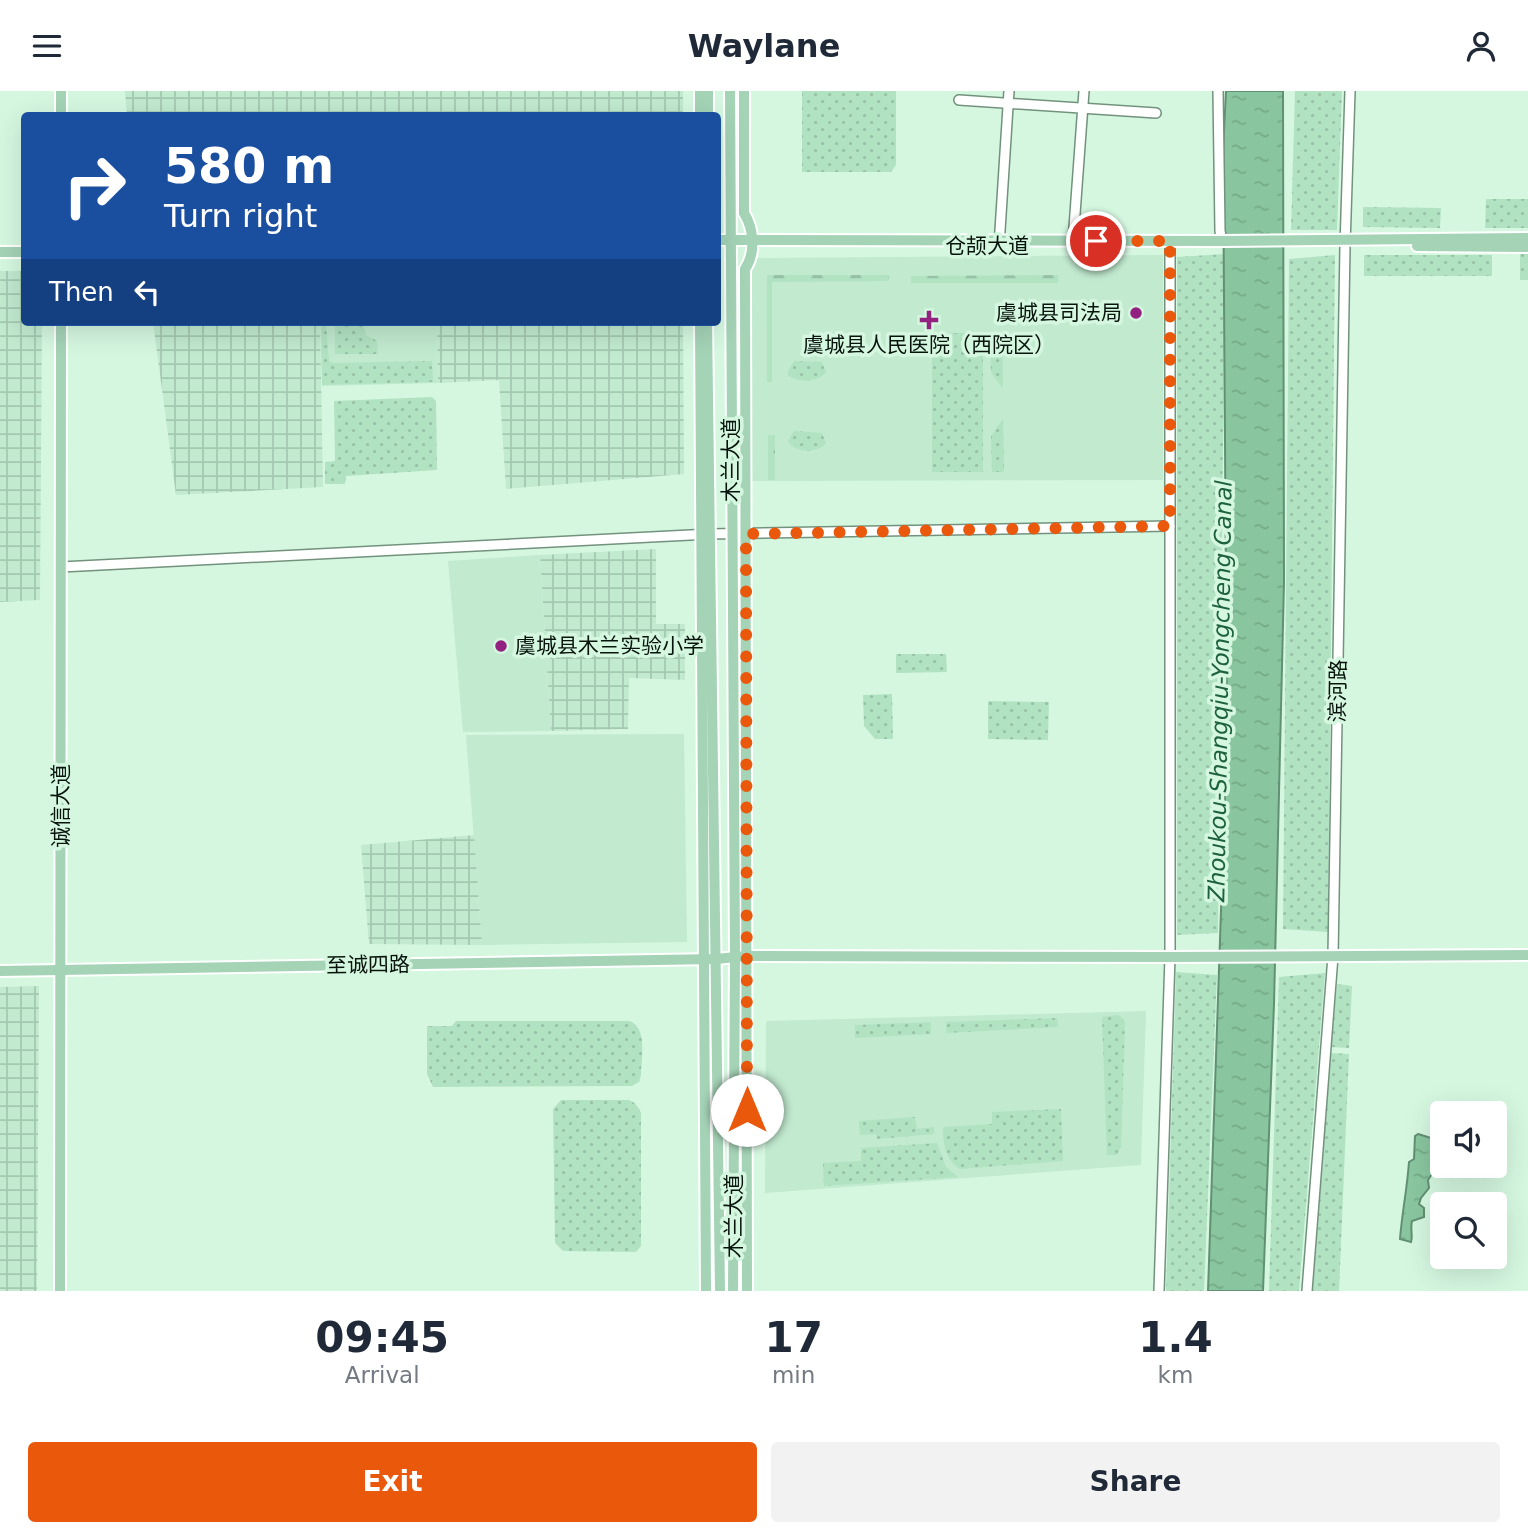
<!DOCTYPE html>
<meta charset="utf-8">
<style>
body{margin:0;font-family:"DejaVu Sans","Noto Sans SC",sans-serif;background:#f2f2f3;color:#1f2937;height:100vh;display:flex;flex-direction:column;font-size:26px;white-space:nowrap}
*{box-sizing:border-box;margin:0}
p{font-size:23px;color:#747a83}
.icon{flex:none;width:38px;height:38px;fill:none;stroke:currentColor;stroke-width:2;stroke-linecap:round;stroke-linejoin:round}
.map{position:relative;height:1200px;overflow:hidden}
.sheet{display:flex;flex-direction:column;background:#fff;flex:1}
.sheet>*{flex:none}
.hud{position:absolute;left:21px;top:21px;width:700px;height:214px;border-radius:7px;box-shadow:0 7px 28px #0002;background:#1a4fa0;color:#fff;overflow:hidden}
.controls{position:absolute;left:1430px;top:1010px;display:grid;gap:14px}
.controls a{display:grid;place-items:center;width:77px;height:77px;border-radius:7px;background:#fff;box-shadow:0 7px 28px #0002;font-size:35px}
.pin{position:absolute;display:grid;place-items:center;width:60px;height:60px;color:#fff;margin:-30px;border:4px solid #fff;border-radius:50%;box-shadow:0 2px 7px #0007}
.me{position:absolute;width:77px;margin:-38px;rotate:0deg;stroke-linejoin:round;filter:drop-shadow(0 0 5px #0008)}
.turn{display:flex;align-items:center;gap:24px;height:147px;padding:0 28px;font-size:32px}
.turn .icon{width:91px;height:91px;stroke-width:2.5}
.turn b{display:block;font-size:49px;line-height:60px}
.then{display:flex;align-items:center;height:66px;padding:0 28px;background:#0003;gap:14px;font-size:26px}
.eta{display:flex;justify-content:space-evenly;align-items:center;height:119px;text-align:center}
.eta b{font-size:42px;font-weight:700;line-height:49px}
.button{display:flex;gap:14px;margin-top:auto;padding:14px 28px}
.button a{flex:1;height:80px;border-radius:7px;background:#ea580c;color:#fff;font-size:28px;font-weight:700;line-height:80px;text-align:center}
.button a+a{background:#f2f2f3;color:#1f2937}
header{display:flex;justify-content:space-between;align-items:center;height:91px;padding:0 28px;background:#fff;font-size:32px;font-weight:700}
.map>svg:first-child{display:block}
.built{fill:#c1eacf}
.industrial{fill:url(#industrial-grid)}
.grass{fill:url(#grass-dots)}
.forest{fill:url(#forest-firs)}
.water{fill:url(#water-ripples);stroke:#629073;stroke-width:2}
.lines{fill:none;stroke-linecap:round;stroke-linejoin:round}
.minor-casing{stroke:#73927e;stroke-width:12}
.major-casing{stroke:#fff;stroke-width:14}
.minor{stroke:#fff;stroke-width:9}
.major{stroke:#a4d3b6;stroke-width:10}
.route{stroke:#ea580c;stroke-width:12;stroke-dasharray:0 21.6}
.poi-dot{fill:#932180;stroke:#d5f7e0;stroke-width:2.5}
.labels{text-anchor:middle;stroke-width:7;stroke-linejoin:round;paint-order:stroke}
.street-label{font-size:21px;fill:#08130c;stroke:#d5f7e0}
.poi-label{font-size:21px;fill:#08130c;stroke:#d5f7e0;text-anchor:end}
.water-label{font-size:23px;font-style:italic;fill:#1e623d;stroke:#d5f7e0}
</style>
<header><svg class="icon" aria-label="menu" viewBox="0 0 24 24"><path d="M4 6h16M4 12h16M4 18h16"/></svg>Waylane<svg class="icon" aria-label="person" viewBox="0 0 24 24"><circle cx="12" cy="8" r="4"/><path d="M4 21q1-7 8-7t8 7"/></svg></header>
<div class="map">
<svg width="1528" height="1200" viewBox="0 0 1528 1200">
<defs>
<pattern id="industrial-grid" width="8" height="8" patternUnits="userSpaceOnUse" patternTransform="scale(1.75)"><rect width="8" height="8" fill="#c1eacf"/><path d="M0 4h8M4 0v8" fill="none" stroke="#a4c8b1"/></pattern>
<pattern id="grass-dots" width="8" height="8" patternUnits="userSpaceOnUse" patternTransform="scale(1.75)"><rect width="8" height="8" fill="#b1e2c2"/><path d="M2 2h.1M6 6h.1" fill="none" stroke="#97c1a6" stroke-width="1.8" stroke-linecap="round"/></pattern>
<pattern id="forest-firs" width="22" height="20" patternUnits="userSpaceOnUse" patternTransform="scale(1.75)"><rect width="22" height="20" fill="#b1e2c2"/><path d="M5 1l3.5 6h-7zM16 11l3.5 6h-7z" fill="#97c1a6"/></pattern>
<pattern id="water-ripples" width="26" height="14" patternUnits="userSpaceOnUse" patternTransform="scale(1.75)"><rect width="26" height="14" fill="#89c69f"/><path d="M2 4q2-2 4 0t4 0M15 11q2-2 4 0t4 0" fill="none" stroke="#75a988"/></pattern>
</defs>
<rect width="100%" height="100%" fill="#d5f7e0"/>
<g class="built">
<polygon points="1163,164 1163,389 749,390 748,178 758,167"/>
<polygon points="320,231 437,231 438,292 322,295"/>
<polygon points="540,464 551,640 463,641 448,470"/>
<polygon points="684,643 687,851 482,854 466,644"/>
<polygon points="1146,920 1141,1074 765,1102 766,930"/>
</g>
<g class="industrial">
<polygon points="125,0 683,0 683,24 127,24"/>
<polygon points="0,180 24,180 24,231 42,231 40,509 0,511"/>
<polygon points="153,231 320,231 323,396 176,404"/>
<polygon points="437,231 683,231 684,383 506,398 499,289 438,292"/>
<polygon points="656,458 656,533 685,533 685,589 629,587 628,638 551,640 540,464"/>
<polygon points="474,744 482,854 369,853 361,754"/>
<polygon points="39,895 37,1200 0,1200 0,896"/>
</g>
<g class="grass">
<polygon points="802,0 896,0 896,74 891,81 802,81"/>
<polygon points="1295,0 1342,0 1337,139 1291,139"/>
<polygon points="1486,108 1528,108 1528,137 1485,137"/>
<polygon points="1363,116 1441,117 1440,137 1363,136"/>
<polygon points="1225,163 1218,842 1177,844 1177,166"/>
<rect x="1520" y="163" width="8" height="26"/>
<polygon points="1335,164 1328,841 1283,838 1289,168"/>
<rect x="1364" y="164" width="128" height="21"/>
<polygon points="321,231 326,231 329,270 333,272 432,270 433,291 322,294"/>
<polygon points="335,231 363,231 366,244 377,250 378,263 335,263"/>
<rect x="932" y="242" width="51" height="139"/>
<polygon points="1002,245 1003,298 991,281 990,246"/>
<path d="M 794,270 L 822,271 L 826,281 C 819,291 798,292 789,285 L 788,280 Z"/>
<polygon points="432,306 436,310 437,379 346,385 345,393 325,393 325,371 335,370 334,310"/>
<polygon points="1003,328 1004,381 992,381 991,345"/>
<path d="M 794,340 L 822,342 L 826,352 C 819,362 794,363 788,350 Z"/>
<polygon points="896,563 946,563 947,581 896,582"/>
<polygon points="892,603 893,648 875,648 864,635 863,604"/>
<polygon points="988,610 1049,611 1048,649 988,648"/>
<polygon points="1176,881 1217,884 1204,1200 1166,1200"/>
<polygon points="1325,882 1299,1200 1269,1200 1279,886"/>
<polygon points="1337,893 1352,895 1349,957 1331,956"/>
<polygon points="1119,924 1125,931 1121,1056 1117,1064 1107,1064 1102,926"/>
<polygon points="1057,927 1058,936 946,942 946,931"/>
<path d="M 456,930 L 630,930 C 648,938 641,967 641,984 L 639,991 L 632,995 L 433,996 L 427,983 L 427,935 L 452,935 Z"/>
<polygon points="931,931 931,943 855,947 855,934"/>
<polygon points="1330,962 1349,963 1339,1200 1311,1200"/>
<path d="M 561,1009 L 629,1009 C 636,1012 638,1016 641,1022 L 641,1155 L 636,1161 L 563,1160 L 555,1152 L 553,1018 Z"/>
<path d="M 1061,1018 L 1063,1070 L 960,1078 C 945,1068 943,1053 943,1036 L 992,1033 L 992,1021 Z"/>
<polygon points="915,1026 917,1038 934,1036 934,1043 877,1048 876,1043 860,1044 859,1030"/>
<polygon points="937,1052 946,1076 958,1086 824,1095 823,1072 861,1070 861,1057"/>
</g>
<g class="forest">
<polygon points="767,184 889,184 889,190 772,191 772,291 767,291"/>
<polygon points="1058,184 1058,192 911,192 911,185"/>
<rect x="768" y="344" width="7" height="45"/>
</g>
<g class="water">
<polygon points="1226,0 1283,0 1284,491 1274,913 1263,1200 1208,1200 1227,644 1223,60"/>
<path d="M 1418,1043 L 1431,1047 L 1432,1083 L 1428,1089 L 1429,1097 L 1421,1107 L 1419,1113 L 1424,1117 L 1424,1126 L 1412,1130 C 1410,1137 1413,1144 1411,1151 L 1400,1148 C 1402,1122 1407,1099 1409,1071 L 1414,1068 L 1415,1045 Z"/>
</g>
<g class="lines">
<g class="minor-casing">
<g id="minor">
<polyline points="1218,0 1220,140 1222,150"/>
<polyline points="959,9 1156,22"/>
<polyline points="1073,150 1084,0"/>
<polyline points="999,155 1009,0"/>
<polyline points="61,476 710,443 1170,435"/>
<polyline points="1159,1200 1170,866 1170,150"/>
<polyline points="1307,1200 1333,865 1345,155 1350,0"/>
</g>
</g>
<g class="major-casing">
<g id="major">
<polyline points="700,0 700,24"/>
<polyline points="730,0 735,867 733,1200"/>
<path d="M 744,0 L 744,122 C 754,138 756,162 745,178 L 747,1200"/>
<polyline points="61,24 61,0"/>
<polyline points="708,24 708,0"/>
<polyline points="718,149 1222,150 1528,147"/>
<polyline points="1417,155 1528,156"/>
<polyline points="0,161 24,161"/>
<polyline points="700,231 706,1200"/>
<polyline points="707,231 720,1200"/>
<polyline points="0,880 716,868 746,865 1170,866 1528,864"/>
<polyline points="60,1200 61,231"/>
</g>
</g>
<use href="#minor" class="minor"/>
<use href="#major" class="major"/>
</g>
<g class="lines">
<polyline class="route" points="747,1019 746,443 1170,435 1170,150 1096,150"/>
</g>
<g class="poi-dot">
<circle cx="1136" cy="222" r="7"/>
<path d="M925.5 218.5h7v7h7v7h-7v7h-7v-7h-7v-7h7z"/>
<circle cx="501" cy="555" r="7"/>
</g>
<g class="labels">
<g class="street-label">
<text x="987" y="162">仓颉大道</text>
<text transform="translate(731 369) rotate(-90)" y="7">木兰大道</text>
<text transform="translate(1338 600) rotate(-89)" y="7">滨河路</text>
<text transform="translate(61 715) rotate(-90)" y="7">诚信大道</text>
<text transform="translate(368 874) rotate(-1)" y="7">至诚四路</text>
<text transform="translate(734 1125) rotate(-90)" y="7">木兰大道</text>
</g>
<g class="poi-label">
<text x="1122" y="229">虞城县司法局</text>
<text x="929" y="261" text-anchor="middle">虞城县人民医院（西院区）</text>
<text x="515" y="562" text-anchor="start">虞城县木兰实验小学</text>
</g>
<g class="water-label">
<text transform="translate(1220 600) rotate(-89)" y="8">Zhoukou-Shangqiu-Yongcheng Canal</text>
</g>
</g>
</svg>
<div class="controls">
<a><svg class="icon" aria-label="sound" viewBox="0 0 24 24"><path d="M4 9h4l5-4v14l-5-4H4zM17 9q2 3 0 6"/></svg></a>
<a><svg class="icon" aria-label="search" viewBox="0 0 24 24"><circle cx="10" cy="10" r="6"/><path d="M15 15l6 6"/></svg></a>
</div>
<div class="pin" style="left:1096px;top:150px;background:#d93025"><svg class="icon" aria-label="arrive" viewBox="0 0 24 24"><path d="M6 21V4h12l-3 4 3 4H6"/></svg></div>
<svg class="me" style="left:747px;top:1019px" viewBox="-20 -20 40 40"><circle r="19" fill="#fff"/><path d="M0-13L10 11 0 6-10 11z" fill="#ea580c"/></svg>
<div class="hud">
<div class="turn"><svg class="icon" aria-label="right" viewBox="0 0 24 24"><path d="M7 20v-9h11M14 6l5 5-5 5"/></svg><div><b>580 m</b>Turn right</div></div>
<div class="then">Then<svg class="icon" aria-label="left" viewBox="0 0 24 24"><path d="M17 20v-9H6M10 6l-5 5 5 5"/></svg></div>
</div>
</div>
<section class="sheet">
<div class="eta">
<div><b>09:45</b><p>Arrival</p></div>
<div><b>17</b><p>min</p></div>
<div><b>1.4</b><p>km</p></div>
</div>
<div class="button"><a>Exit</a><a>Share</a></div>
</section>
